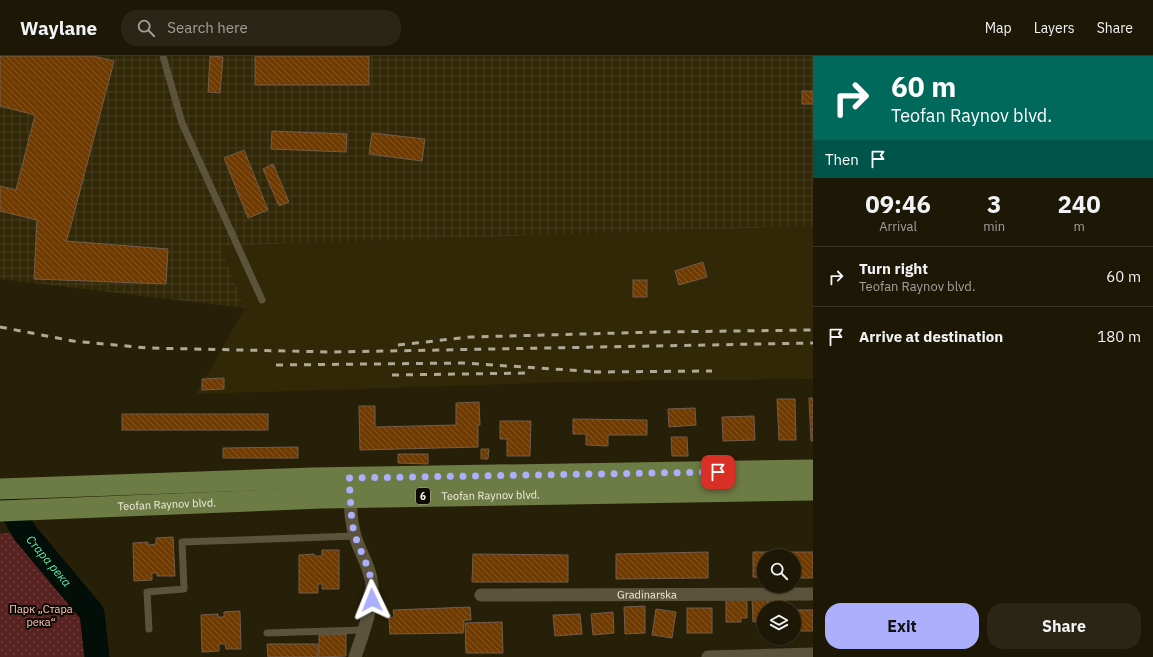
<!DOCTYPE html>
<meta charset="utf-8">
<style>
body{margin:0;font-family:"IBM Plex Sans",sans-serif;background:#2a2514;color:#f1f3f6;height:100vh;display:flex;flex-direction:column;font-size:15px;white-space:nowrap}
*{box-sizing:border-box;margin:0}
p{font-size:13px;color:#a0a09b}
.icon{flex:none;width:22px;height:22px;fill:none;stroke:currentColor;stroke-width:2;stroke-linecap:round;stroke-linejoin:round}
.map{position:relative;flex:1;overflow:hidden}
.sheet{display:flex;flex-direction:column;background:#1d1806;width:340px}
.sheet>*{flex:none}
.hud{background:#00695c;color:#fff;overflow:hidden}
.buttons{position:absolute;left:757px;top:493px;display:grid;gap:8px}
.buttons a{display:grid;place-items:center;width:44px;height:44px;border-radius:50%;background:#1d1806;box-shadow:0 1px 3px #0004,0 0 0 1px #3b3728;font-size:20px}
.pin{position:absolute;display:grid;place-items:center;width:34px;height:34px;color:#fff;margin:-17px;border-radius:8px;box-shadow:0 2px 6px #0006}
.me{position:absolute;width:44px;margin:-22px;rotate:358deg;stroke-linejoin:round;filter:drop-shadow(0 0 3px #0008)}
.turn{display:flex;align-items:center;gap:14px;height:84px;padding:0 12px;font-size:18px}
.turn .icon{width:52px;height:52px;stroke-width:2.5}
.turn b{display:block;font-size:28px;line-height:34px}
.then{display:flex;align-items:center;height:38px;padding:0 12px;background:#0003;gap:8px;font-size:15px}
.eta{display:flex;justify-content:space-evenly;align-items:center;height:68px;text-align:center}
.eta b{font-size:24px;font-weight:700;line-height:28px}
.cta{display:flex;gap:8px;margin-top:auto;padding:8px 12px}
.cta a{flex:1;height:46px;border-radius:16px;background:#acaffb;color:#111;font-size:16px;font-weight:700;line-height:46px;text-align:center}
.cta a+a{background:#2a2514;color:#f1f3f6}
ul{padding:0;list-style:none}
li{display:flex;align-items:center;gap:12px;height:60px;padding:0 12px;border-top:1px solid #3b3728}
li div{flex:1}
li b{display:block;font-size:15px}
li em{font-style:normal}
header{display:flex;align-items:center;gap:24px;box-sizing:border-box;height:56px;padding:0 20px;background:#1d1806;border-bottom:1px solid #3b3728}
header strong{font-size:19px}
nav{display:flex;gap:22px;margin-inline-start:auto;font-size:14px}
.search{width:280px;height:36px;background:#2a2514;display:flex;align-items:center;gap:10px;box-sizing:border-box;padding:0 14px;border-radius:16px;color:#a0a09b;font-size:15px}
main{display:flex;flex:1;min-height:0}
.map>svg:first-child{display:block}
.built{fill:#312807}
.industrial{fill:url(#industrial-grid)}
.park{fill:url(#park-dots)}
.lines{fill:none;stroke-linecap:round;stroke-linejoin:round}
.river{stroke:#020e07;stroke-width:25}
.building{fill:url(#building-back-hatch);stroke:#735c4b}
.lane{stroke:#5b533a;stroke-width:7}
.street{stroke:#5b533a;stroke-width:13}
.primary{stroke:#6d7b45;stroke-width:21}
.rail{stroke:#afaa98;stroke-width:3;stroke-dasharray:7 7;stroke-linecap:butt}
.route{stroke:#acaffb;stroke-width:7;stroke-dasharray:0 12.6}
.labels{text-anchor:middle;stroke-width:4;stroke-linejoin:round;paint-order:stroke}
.shield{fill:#0d0a03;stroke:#adaa9d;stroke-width:1}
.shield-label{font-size:10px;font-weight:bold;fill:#f2eedf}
.street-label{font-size:11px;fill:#f2eedf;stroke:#0d0a03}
.park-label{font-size:11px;fill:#fec8c3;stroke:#0d0a03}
.water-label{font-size:12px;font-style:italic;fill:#5eeeae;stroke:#0d0a03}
</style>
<header>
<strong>Waylane</strong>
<div class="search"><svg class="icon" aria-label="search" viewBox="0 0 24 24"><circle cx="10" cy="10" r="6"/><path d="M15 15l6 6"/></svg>Search here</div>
<nav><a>Map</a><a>Layers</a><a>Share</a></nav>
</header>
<main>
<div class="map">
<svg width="813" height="601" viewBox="0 0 813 601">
<defs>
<pattern id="industrial-grid" width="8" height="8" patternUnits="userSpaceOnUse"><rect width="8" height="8" fill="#312807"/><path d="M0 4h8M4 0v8" fill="none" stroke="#453d1f"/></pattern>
<pattern id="park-dots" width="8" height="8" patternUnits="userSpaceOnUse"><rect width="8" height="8" fill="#572220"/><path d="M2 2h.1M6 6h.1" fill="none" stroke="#704240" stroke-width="1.8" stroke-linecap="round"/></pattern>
<pattern id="building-back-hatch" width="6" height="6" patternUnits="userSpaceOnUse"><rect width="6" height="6" fill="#713b00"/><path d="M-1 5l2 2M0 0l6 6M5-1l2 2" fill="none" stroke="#865825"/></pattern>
</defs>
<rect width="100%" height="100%" fill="#272008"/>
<polygon class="built" points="813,170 813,323 604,325 196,338 245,252 219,190"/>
<polygon class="industrial" points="0,0 813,0 813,170 220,190 245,252 0,223"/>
<polygon class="park" points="0,477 25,477 92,557 97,601 0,601"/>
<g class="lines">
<path class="river" id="s1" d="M 1,435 L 25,477 L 92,557 L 97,601"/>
</g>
<g class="building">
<polygon points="0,0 93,0 114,5 70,173 66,185 168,193 166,228 34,223 37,164 0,155 0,130 16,134 35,59 0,50"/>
<polygon points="210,0 223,1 220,37 208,36"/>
<rect x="255" y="0" width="114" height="29"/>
<rect x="802" y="35" width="11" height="13"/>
<polygon points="272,75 347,78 346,96 271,93"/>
<polygon points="372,77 425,83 422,105 369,98"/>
<polygon points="244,94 268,154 248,162 224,102"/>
<polygon points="273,108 289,146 279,150 263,113"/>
<polygon points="703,206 707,221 679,229 675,215"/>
<rect x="633" y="224" width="14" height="17"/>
<polygon points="224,322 224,333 202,334 202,323"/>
<polygon points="809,342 813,342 813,385 811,385"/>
<polygon points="777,343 795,343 796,384 779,384"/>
<polygon points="479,346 480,369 478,369 478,391 360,394 359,350 375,350 375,371 456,369 456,347"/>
<polygon points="695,352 696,369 669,371 668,353"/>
<rect x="122" y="358" width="146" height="16"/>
<polygon points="754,360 755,384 723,385 722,361"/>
<polygon points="573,363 647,364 647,379 608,379 608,390 586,389 586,378 573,378"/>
<polygon points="500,365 531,365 530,400 507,400 507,383 500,383"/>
<polygon points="671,381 687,381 688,400 672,400"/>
<polygon points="298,391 298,402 223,402 223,392"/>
<polygon points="481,393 489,393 488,403 481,403"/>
<polygon points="398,398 428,398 428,408 398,407"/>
<polygon points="173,481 175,520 157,520 157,517 152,517 152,524 134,525 133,487 148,486 148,489 156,488 156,482"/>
<polygon points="322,494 339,494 339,533 322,533 322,528 318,528 318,537 299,537 299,499 314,498 314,500 322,500"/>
<polygon points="708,496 708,522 616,523 616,498"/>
<polygon points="753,496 813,496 813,522 794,522 794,500 764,500 764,522 753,521"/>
<polygon points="473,498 568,499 568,526 472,526"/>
<polygon points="726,540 747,540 747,562 741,562 741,566 726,566"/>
<polygon points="752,542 767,542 768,552 764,552 764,565 753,566"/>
<polygon points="785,543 786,552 769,552 768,544"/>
<polygon points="645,550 645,577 625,578 624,551"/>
<polygon points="470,551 471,564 464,564 463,577 390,578 389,562 394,561 393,554"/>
<rect x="687" y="552" width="25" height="25"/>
<polygon points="656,553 676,556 672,582 652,579"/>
<rect x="797" y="554" width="16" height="21"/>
<polygon points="240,555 241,593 226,593 225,588 219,588 219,595 202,596 201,559 218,558 218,561 224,561 224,556"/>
<polygon points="613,556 614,577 593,579 591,558"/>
<polygon points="580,558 582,578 555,580 553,559"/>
<polygon points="502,566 503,597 466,597 465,567"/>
<polygon points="346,578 346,600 319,601 319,579"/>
<polygon points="267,588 318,588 318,601 268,601"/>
</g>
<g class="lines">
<g class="lane">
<polyline points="163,0 182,67 262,244"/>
<polyline points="149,573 147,536 184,533 182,486 355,480"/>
<polyline points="267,577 363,574"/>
</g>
<g class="street">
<path d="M 350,435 C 350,450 351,466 355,480 C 360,497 371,512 372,530 C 373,552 362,580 355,601"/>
<path id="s2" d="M 481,539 L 813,538"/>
<polyline points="708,601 813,598"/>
</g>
<g class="primary">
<polyline points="0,433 313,422 813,414"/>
<path id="s3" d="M 0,455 L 322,442 L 813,434"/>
</g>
<g class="rail">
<polyline points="0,271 73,285 147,292 333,296 813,287"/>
<polyline points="398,289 470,281 658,276 813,274"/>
<polyline points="276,309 463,307 599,316"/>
<polyline points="594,316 712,315"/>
<polyline points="392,319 532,317"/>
</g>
</g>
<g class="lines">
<polyline class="route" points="372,544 372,529 369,515 355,480 352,467 349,422 718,416"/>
</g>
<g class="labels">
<rect class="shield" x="416" y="432" width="14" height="16" rx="3"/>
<g class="shield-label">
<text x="423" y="444">6</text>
</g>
<g class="street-label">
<text dy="4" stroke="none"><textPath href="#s3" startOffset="491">Teofan Raynov blvd.</textPath></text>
<text dy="4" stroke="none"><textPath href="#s3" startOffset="167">Teofan Raynov blvd.</textPath></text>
<text dy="4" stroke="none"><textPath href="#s2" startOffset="166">Gradinarska</textPath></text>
</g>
<g class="park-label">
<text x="41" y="557">Парк „Стара<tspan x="41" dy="13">река“</tspan></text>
</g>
<g class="water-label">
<text dy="4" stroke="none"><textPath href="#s1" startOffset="85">Стара река</textPath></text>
</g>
</g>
</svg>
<div class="buttons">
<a><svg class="icon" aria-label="search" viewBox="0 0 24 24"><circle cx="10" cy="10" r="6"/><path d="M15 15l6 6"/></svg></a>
<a><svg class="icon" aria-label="layers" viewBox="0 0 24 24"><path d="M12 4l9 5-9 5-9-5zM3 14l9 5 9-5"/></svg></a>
</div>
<div class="pin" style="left:718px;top:416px;background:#d93025"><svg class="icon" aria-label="arrive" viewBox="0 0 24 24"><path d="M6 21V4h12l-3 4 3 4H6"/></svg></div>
<svg class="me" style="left:372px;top:544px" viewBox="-20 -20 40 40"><path d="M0-17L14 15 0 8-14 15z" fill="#acaffb" stroke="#fff" stroke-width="4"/></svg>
</div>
<section class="sheet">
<div class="hud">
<div class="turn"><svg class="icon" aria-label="right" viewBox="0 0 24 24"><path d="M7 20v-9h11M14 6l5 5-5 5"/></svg><div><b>60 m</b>Teofan Raynov blvd.</div></div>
<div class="then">Then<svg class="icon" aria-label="arrive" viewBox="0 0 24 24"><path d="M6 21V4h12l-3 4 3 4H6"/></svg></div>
</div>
<div class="eta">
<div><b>09:46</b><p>Arrival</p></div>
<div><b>3</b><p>min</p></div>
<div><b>240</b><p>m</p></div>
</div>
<ul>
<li><svg class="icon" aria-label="right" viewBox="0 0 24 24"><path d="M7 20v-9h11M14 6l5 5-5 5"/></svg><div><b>Turn right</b><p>Teofan Raynov blvd.</p></div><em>60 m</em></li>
<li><svg class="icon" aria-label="arrive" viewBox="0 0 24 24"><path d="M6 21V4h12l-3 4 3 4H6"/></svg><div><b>Arrive at destination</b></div><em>180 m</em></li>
</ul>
<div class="cta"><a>Exit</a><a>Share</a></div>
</section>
</main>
